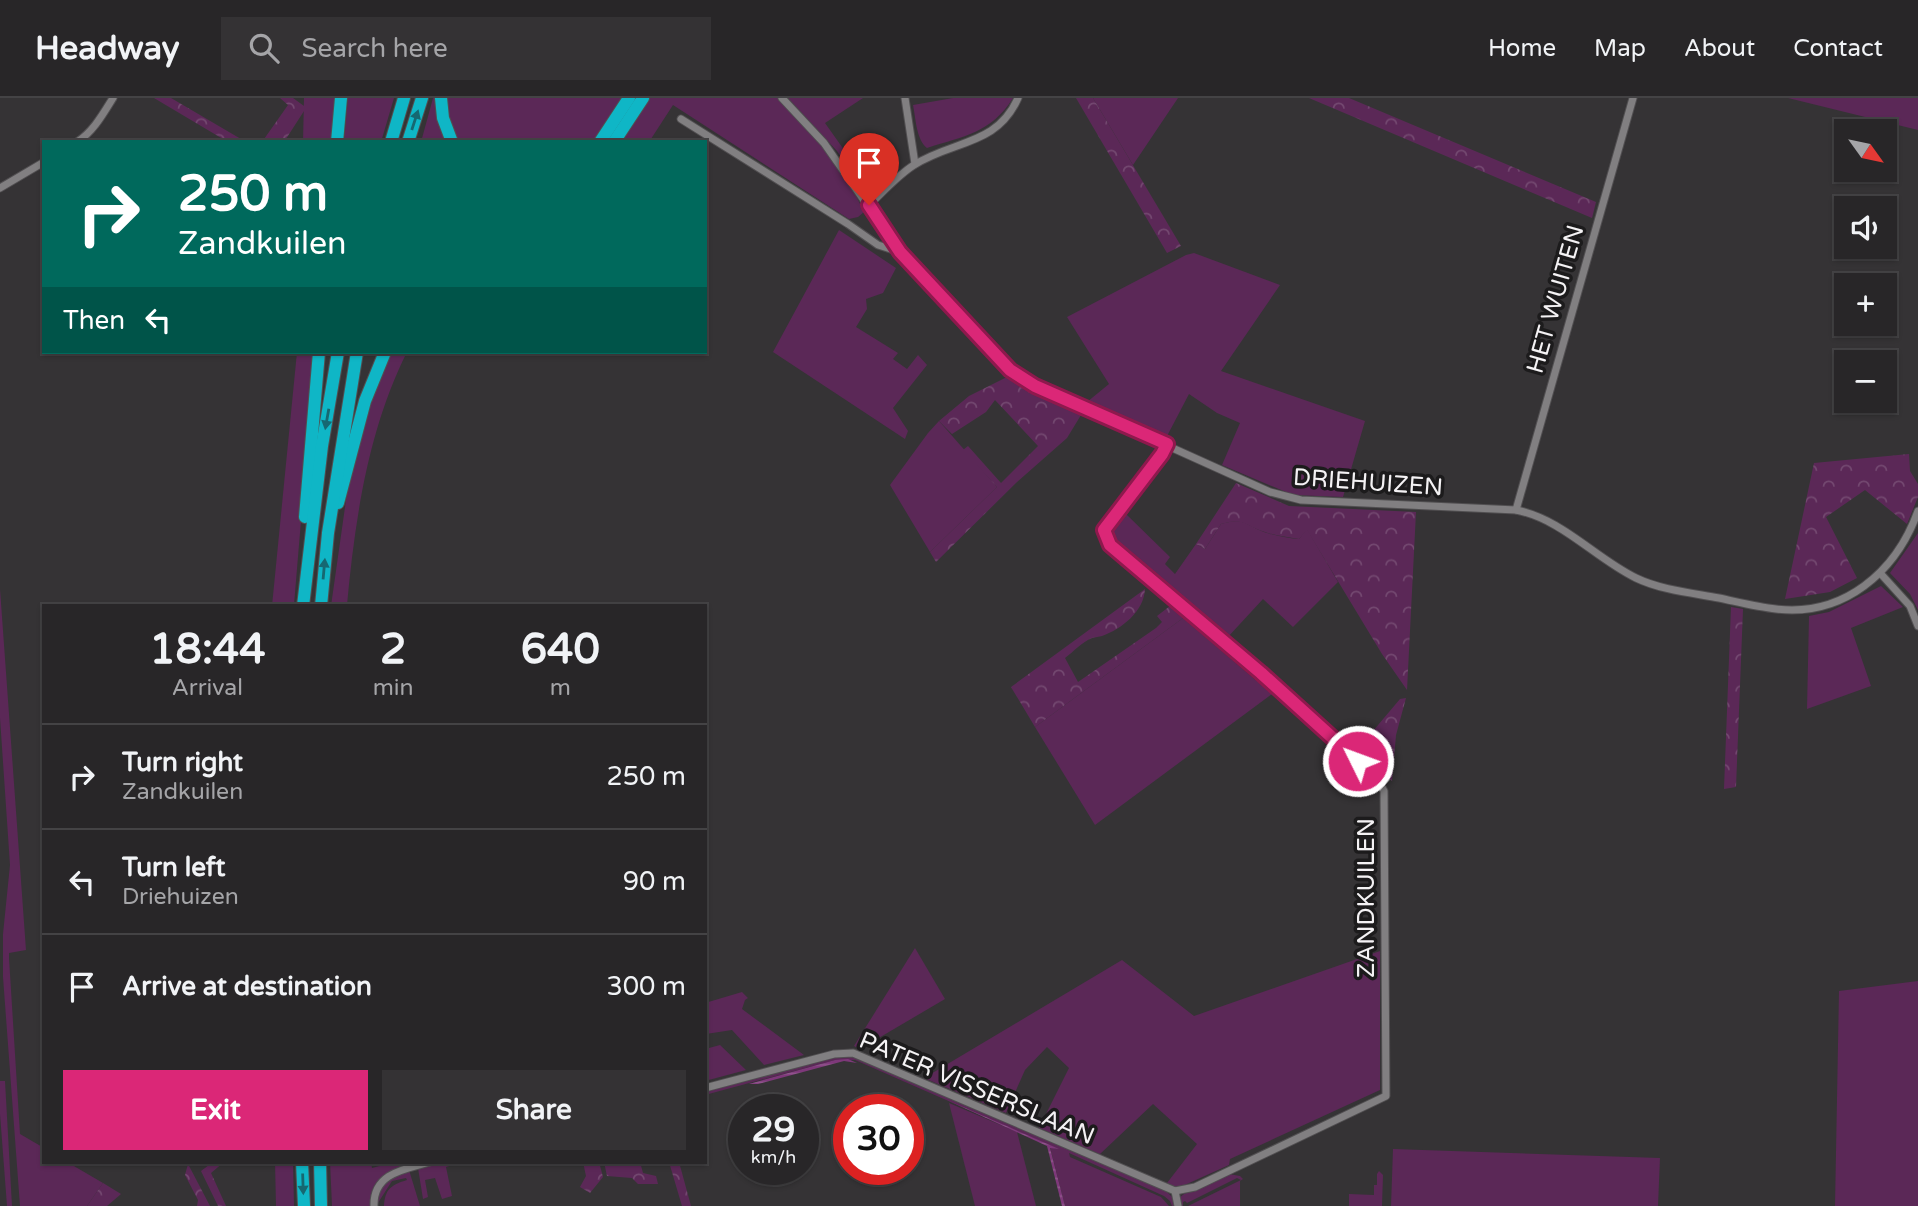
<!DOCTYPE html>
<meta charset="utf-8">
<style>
body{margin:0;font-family:"Varela Round",sans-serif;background:#343234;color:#f1f3f6;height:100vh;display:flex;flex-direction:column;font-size:26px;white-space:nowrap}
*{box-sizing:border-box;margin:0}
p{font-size:23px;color:#a5a5a8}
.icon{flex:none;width:38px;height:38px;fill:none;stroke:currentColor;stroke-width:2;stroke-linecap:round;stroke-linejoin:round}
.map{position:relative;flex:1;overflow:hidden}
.drawer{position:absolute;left:42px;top:506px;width:665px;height:560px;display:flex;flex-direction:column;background:#282628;border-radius:0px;box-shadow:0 2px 5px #0004,0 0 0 2px #444345}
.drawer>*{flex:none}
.banner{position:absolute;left:42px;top:42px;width:665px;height:214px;border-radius:0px;box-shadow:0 2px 5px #0004,0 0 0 2px #444345;background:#00695c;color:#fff;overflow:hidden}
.needle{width:46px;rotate:123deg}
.controls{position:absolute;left:1834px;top:21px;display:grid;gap:14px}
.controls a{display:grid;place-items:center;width:63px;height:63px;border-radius:0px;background:#282628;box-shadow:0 2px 5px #0004,0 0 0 2px #444345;font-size:35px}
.speed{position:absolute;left:728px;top:996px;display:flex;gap:14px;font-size:35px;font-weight:700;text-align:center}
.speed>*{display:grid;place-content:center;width:91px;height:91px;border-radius:50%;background:#282628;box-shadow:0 2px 5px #0004,0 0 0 2px #444345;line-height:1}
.speed small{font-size:18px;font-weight:400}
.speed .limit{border:10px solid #d22;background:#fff;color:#111}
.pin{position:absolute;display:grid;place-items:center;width:60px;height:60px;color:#fff;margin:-72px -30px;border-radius:50% 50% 50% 0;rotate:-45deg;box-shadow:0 0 7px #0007}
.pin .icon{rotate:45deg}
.me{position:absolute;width:77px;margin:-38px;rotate:312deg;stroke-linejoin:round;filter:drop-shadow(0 0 5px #0008)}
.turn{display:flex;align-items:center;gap:24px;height:147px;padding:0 21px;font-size:32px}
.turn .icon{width:91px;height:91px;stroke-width:2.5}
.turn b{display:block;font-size:49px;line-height:60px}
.then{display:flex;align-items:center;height:66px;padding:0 21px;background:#0003;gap:14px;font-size:26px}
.eta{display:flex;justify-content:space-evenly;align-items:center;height:119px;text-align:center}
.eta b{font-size:42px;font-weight:700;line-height:49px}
.button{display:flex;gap:14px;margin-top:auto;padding:14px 21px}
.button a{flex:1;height:80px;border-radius:0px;background:#db2777;color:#fff;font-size:28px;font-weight:700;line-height:80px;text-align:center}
.button a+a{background:#343234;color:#f1f3f6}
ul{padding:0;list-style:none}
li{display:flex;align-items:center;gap:21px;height:105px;padding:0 21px;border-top:2px solid #444345}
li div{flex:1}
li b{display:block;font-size:26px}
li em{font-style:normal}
header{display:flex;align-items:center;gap:42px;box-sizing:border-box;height:98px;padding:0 35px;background:#282628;border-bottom:2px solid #444345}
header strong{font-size:33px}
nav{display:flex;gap:38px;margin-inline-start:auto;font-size:24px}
.search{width:490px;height:63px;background:#343234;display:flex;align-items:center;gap:18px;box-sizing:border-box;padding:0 24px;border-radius:0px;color:#a5a5a8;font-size:26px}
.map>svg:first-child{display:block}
.grass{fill:#5b2857}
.forest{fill:url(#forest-crowns)}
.water{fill:url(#water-rules)}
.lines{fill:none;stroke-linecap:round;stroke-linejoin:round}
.street-casing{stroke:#514f51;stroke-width:9}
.highway-casing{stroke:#514f51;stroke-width:14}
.street{stroke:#817f81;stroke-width:7}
.highway{stroke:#0fb6c6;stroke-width:12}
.oneway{fill:#166871}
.route-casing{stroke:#8e194d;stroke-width:18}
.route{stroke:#db2777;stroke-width:12}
.labels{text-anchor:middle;stroke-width:7;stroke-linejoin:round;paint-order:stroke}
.street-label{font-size:24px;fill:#f4f2f4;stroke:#1c1b1c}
</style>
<header>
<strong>Headway</strong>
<div class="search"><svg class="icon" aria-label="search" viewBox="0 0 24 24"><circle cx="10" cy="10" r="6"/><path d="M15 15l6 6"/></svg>Search here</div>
<nav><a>Home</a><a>Map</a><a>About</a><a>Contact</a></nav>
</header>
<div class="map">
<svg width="1918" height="1108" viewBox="0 0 1918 1108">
<defs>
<pattern id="forest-crowns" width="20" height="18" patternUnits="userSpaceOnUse" patternTransform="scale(1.75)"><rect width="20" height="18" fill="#5b2857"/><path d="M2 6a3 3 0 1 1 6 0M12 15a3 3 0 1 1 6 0" fill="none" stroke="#734870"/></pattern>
<pattern id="water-rules" width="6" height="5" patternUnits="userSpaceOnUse" patternTransform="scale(1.75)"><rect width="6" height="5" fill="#7e387a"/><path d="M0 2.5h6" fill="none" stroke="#91558e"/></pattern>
</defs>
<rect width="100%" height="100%" fill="#353335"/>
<g class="grass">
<polygon points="304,0 335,0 331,44 303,44"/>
<polygon points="348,0 394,0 381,44 344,44"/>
<polygon points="433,0 438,0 448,44 421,44"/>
<polygon points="446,0 626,0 596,44 456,44 449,27"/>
<path d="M 648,0 L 778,0 C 812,33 844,70 864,114 L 858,119 L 849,121 L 673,7 L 649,44 L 618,44 Z"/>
<polygon points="788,0 863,0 825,25 876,97 865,95 837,53"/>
<path d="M 953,0 L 1013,0 C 991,35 964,38 927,50 C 916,41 916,21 913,7 Z"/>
<polygon points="1093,0 1178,0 1133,67"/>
<polygon points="1788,0 1918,0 1918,32"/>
<polygon points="839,132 896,170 883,195 866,201 867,211 856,229 898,255 893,261 907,271 918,257 927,267 893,310 908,333 905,341 773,254"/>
<polygon points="1194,155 1280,187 1221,273 1365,323 1343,399 1293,397 1222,367 1240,325 1217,315 1189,296 1166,340 1087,304 1109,286 1067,219 1186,157"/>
<polygon points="297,254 315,254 294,507 272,508"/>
<path d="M 390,254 L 407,254 C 368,332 355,421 347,507 L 331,508 L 348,388 L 365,316 Z"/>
<polygon points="939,323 997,389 930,454 890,387 928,335"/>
<path d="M 1126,416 L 1170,459 L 1165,466 L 1175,476 L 1196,446 L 1205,451 L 1221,426 C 1244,419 1245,427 1264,434 C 1276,438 1287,440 1299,441 L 1307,431 L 1338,484 L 1293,529 L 1263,501 L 1227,540 L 1111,442 L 1110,435 Z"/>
<polygon points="1918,435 1918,512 1910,496 1890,475"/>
<polygon points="1881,488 1903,509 1851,530 1871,588 1807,611 1809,518 1829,514"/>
<polygon points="0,491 26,852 9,855 9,860 20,1036 44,1050 44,1064 67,1064 103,1085 87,1108 20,1108 3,879 3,836 10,767 0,620"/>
<polygon points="1183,520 1272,596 1095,727 1035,629"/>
<polygon points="915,850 945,901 860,951 854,948"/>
<polygon points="1380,853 1380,992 1230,1061 1229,1067 1178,1090 1167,1085 1197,1046 1153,1006 1100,1056 1039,1030 1069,970 1047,949 1025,972 1006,1015 924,980 1122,862 1194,918"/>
<polygon points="1918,883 1918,1108 1835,1108 1839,893"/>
<polygon points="742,894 748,900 745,902 742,911 804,957 764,967 732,932 706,936 709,950 720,947 746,972 705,983 705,905"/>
<polygon points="832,958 853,958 1166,1093 1174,1101 1176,1108 1172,1108 1170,1103 1164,1098 1069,1055 1070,1059 1161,1099 1169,1108 1065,1108 1050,1049 1058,1051 855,962 835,962 705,997 705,992"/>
<polygon points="0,983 5,983 12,1108 7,1108 0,1016"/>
<polygon points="949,1005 1017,1034 1036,1108 975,1108"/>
<polygon points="1393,1051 1660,1060 1658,1108 1391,1108"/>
<polygon points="275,1064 293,1064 294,1108 276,1108"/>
<path d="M 330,1064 L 371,1064 L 372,1070 L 394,1064 L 416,1064 C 394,1075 369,1074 371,1108 L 332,1108 Z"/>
<polygon points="441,1064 462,1064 446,1069 452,1098 442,1101 435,1080 425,1082 428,1099 423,1101 418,1070"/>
<path d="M 409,1072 L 420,1108 L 384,1108 C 385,1091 391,1087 407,1082 L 406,1080 L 392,1083 L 376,1108 C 380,1083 388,1082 409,1072 Z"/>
<polygon points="1379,1073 1383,1077 1382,1108 1349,1108 1349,1096 1374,1097 1374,1087 1377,1087 1377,1076"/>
<polygon points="1229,1076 1240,1078 1243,1081 1240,1083 1240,1108 1188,1108 1241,1082 1237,1080 1187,1105 1185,1103 1183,1104 1183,1108 1180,1108 1179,1100 1184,1096"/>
</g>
<g class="forest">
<polygon points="154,0 171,0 246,44 228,44"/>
<polygon points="280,0 293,0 304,8 304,13 284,44 262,44 288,7"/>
<polygon points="1076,0 1093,0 1181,148 1167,155"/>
<polygon points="1309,0 1349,0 1596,104 1592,120"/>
<polygon points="1009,278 1081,317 1067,340 1017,384 936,464 930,454 997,389 963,352 968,348 1001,385 1038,348 995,302 986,314 952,336 939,323 969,298"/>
<polygon points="1909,356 1910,373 1918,386 1918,399 1907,426 1865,392 1826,419 1857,480 1830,494 1785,501 1814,365"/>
<path d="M 1236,385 L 1289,408 L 1416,414 L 1407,592 L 1382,556 L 1307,432 L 1299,441 C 1287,439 1276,438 1265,434 C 1245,428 1244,419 1221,426 L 1205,451 L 1196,446 Z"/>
<path d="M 1145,491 C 1144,513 1122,531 1102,538 C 1099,539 1095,539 1092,540 C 1082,544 1073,554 1065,560 L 1078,584 L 1156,530 L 1162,524 L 1157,518 L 1170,508 L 1183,520 L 1035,629 L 1011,589 Z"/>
<polygon points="1731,509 1743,511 1736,689 1724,691"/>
<polygon points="1406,600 1396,637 1392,683 1357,652 1400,601"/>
<polygon points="213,1064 224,1064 211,1075 226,1108 218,1108 201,1073"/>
<polygon points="583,1064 599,1064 603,1079 590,1095 580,1089 586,1078"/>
<polygon points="604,1064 640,1064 643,1075 656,1078 658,1086 638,1086 632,1080 607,1078"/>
<polygon points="669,1064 679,1064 691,1108 682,1108"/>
<polygon points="188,1066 210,1108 197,1108 198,1102 185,1077"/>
<polygon points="103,1085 121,1096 107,1108 87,1108"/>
</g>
<g class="water">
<polygon points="848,961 857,965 844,963 758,986 749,986 835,962"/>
<polygon points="947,1002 1059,1051 1050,1050 1065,1108 1062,1108 1047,1048"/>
</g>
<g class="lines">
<g class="street-casing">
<g id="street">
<path d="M 782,0 L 824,45 L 900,154 L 1010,272 L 1035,288 L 1270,394 L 1301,402 L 1516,412 C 1562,421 1595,460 1636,480 C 1661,492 1692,495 1719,500 C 1738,504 1757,509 1776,511 C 1844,519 1896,474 1918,413"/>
<polyline points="905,0 915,66"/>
<polyline points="681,21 848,126 878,147 900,154"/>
<path d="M 77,44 C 93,34 103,16 113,0"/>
<polyline points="0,90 44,64"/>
<path d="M 869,107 C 883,94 898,77 914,67 C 953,42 997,48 1018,0"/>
<polyline points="1516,412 1633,0"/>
<polyline points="1881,476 1910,508 1918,528"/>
<polyline points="705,990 834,956 853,955 1175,1093 1195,1089 1386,998 1384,693 1378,681 1261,575 1110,447 1104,431 1162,356 1166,347"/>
<polyline points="1175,1093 1178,1108"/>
<path d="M 374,1108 C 373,1075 405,1071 430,1064"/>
</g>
</g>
<g class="highway-casing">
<g id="highway">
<polyline points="441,0 443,20 452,44"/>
<polyline points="337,44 341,0"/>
<polyline points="391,44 404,0"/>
<polyline points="408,44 422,0"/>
<polyline points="600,44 629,0"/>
<polyline points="614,44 643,0"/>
<polyline points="338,405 365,303 385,254"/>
<polyline points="305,419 319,254"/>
<polyline points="303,508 322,348 338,254"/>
<polyline points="321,508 328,435 357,254"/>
<polyline points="302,1064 304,1108"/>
<polyline points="320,1064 321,1108"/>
</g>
</g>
<use href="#street" class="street"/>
<use href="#highway" class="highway"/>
</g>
<defs><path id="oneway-solid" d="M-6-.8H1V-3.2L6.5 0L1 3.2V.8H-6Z" transform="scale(1.75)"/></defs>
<g class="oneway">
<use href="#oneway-solid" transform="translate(415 22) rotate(-72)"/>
<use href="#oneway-solid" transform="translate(327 321) rotate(100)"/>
<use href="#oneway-solid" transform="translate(324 471) rotate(-85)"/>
<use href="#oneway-solid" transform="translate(303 1086) rotate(88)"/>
</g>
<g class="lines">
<g class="route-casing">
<polyline id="route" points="869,107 900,154 1010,272 1035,288 1167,346 1162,356 1104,432 1110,447 1261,575 1358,663"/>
</g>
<use href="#route" class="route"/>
</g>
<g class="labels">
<g class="street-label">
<text transform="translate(1555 201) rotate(-74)" y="8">HET WUITEN</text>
<text transform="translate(1368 384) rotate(4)" y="8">DRIEHUIZEN</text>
<text transform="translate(1366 800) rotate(-90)" y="8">ZANDKUILEN</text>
<text transform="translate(977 990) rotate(23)" y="8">PATER VISSERSLAAN</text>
</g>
</g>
</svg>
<div class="controls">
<a><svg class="needle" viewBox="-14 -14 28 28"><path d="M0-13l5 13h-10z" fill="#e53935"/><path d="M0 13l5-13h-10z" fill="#a5a5a8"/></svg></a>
<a><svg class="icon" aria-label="sound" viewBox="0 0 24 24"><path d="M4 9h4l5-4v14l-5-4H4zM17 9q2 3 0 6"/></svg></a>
<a>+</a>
<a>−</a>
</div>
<div class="speed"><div>29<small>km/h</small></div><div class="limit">30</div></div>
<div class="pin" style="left:869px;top:107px;background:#d93025"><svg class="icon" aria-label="arrive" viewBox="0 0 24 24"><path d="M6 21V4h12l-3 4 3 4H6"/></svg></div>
<svg class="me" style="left:1358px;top:663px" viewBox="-20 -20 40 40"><circle r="17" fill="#db2777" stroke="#fff" stroke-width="3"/><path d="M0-11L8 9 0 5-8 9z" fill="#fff"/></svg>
<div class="banner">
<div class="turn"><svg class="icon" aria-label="right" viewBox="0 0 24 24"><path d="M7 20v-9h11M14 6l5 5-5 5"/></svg><div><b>250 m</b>Zandkuilen</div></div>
<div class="then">Then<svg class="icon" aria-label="left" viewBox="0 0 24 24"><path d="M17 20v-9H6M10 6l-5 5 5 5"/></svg></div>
</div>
<section class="drawer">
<div class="eta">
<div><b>18:44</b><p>Arrival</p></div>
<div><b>2</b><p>min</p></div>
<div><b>640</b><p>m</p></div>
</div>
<ul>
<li><svg class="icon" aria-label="right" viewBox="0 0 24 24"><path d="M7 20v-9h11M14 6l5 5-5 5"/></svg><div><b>Turn right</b><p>Zandkuilen</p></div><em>250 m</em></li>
<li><svg class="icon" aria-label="left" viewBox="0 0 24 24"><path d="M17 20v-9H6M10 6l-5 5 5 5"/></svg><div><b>Turn left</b><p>Driehuizen</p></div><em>90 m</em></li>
<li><svg class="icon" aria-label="arrive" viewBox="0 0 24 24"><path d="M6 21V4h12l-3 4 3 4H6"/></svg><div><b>Arrive at destination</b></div><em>300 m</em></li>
</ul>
<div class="button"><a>Exit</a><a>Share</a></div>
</section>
</div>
